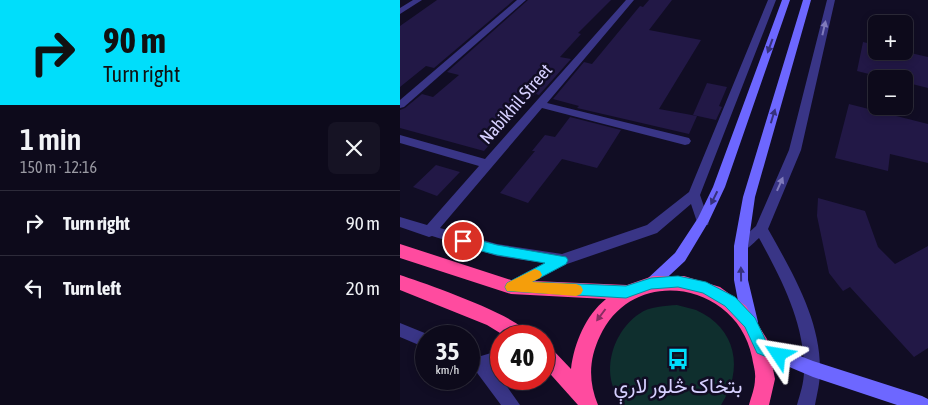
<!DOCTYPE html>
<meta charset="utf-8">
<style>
body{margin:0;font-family:"Asap Condensed",Vazirmatn,sans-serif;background:#161324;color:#f1f3f6;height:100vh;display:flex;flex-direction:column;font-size:19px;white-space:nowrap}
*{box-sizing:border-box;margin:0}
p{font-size:16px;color:#9a9aa3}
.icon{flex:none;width:28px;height:28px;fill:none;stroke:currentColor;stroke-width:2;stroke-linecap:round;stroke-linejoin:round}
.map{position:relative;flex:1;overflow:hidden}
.drawer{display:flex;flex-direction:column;background:#0d0a1b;width:400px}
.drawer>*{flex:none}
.top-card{background:#00defb;color:#111;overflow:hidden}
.buttons{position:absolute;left:468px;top:15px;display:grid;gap:10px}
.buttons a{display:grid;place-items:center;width:45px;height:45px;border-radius:8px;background:#0d0a1b;box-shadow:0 2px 8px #0003,0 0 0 1px #2d2b3a;font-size:25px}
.speed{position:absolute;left:15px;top:325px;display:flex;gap:10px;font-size:25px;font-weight:700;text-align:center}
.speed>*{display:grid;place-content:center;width:65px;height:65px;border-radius:50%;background:#0d0a1b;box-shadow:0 2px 8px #0003,0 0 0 1px #2d2b3a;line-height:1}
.speed small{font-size:12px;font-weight:400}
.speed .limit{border:8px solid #d22;background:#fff;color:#111}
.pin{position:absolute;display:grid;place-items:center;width:42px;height:42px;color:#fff;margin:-21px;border:2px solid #fff;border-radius:50%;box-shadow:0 1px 5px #0007}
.me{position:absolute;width:55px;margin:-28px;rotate:303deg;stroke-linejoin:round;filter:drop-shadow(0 0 4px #0008)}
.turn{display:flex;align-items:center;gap:18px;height:105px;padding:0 20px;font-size:22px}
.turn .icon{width:65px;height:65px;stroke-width:2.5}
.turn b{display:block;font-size:35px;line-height:42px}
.round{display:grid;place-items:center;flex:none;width:52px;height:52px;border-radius:8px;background:#161324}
.summary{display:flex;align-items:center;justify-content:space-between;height:85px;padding:0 20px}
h1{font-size:30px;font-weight:600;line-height:38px}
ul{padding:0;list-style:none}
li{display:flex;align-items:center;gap:15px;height:65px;padding:0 20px;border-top:1px solid #2d2b3a}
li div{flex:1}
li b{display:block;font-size:19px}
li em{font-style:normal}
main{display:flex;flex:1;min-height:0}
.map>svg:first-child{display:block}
.green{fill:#0f2f2e}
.building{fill:#221846}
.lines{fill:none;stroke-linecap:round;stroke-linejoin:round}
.street{fill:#393586;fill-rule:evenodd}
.secondary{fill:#6d67ff;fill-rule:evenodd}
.highway{fill:#ff4b9f;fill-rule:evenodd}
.oneway{fill:#807bbc}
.oneway2{fill:#36317c}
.oneway3{fill:#882c62}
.route{fill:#00defb;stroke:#0090a3}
.slow{fill:#f59e0b}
.labels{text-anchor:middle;stroke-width:5;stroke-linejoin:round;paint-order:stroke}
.street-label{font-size:18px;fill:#d6d0ff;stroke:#110d24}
.near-poi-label{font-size:21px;fill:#d6d0ff;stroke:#110d24}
</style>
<main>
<section class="drawer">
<div class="top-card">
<div class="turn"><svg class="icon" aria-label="right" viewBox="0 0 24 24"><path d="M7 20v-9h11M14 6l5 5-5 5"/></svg><div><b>90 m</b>Turn right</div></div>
</div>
<div class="summary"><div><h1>1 min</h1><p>150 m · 12:16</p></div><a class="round"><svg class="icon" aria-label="close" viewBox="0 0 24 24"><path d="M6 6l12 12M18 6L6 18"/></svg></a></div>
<ul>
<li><svg class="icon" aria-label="right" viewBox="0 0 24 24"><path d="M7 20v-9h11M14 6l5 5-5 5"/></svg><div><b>Turn right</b></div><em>90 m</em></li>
<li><svg class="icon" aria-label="left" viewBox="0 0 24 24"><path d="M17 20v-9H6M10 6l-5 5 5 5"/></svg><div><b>Turn left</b></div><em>20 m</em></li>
</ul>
</section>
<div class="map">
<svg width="528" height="405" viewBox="0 0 528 405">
<rect width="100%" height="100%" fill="#110d24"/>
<path class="green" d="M 277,305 C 283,307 290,308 296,310 C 337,328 344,370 321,405 L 225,405 C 198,379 211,333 239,314 C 250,306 265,306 277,305 Z"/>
<g class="building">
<polygon points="37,0 114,0 34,68 26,66 0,87 0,26"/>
<polygon points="128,0 211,0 178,33 181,34 160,57 171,59 139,95 136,94 131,97 84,151 0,128 0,110 5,108 22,94 33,97 59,75 47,72"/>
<polygon points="249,0 272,0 249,30 301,40 259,109 297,116 289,134 177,108 179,106 153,99 184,62 192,64 240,6 243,7"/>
<polygon points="463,42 476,45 476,51 502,51 528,57 528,88 504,82 504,79 489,79 457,71"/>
<polygon points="307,83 327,87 319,106 322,107 316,120 293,115"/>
<polygon points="449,104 528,124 528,163 490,154 488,171 435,158"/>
<polygon points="170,117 221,130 197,168 162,159 128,203 100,193 135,151 132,151 145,135 155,137"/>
<polygon points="36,165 60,172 37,196 13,187"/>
<polygon points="418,198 465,211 478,247 495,264 528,246 528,348 514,357 450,287 443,291 429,273 417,216"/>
</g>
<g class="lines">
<g class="street">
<polygon points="13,0 22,0 0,14 0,8"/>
<polygon points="117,0 126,0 4,107 0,108 0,100"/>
<polygon points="226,0 234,0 147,103 289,138 291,141 289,144 285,145 142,108 40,228 97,244 162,254 247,225 289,192 368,0 376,0 300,195 309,221 308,225 298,225 291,204 257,233 167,264 111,293 106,291 104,287 106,283 144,263 97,256 32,236 29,237 0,227 0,217 27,225 79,166 0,143 0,135 85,159"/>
<path d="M 427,0 L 435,0 L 401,150 L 368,229 C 392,272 421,320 420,371 C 420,383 417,394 415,405 L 397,405 C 400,394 404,383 404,371 C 405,324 381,278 359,238 C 352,244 346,253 336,250 L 334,246 L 356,226 L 389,150 Z"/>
<polygon points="0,323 32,336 26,336 26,348 0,337"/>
<polygon points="101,350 101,366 94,368 120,405 101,405 75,370 69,367 69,351 81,356"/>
</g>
<g class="secondary">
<polygon points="382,0 390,0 325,187 309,221 285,261 256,288 251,290 246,288 244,284 246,280 275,253 298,218 313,187"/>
<polygon points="403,0 411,0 355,197 348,246 348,280 358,322 355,327 350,329 345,327 342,322 334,280 334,246 343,197"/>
<polygon points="362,341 413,361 522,396 528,399 528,405 497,405 413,377 356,353 354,348 356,343"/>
</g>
<g class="highway">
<path d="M 0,244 L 111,280 L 227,285 L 253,276 L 284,276 L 320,287 L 346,306 L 367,339 L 375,379 L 369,405 L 349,405 C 351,397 355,388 355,379 C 356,372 353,364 352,357 C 337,282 233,264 200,336 C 189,359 188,381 198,405 L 178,405 L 144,367 L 144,345 L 151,348 L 171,369 C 174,343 186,315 206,299 L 111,294 L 0,258 Z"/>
<path d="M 0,275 C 24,283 123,317 130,336 L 105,336 L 87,325 L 0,290 Z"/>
</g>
</g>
<defs><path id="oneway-solid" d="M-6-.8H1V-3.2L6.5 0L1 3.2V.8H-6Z" transform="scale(1.25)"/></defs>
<g class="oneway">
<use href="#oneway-solid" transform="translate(424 28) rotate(-77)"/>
<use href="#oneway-solid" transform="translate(380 184) rotate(-66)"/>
</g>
<g class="oneway2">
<use href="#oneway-solid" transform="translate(370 46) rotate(110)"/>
<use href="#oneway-solid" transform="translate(373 116) rotate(-73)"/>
<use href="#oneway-solid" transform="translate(314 198) rotate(116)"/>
<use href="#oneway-solid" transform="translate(341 274) rotate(-91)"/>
</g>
<use class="oneway3" href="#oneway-solid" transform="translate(201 315) rotate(127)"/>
<polygon class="route" points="63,236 97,245 166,257 168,260 166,264 132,282 226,286 251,278 278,276 306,282 335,297 355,318 367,343 384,350 386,355 384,360 379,362 357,353 345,327 325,306 303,293 278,287 251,289 226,298 107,291 105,287 107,283 145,263 97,255 58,245 57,241 58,238"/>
<polygon class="slow" points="135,269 140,271 142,275 140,278 132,282 176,284 181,286 183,290 181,294 176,296 107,291 105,287 107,283"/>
<defs>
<g id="bus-bare" transform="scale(1.725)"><path d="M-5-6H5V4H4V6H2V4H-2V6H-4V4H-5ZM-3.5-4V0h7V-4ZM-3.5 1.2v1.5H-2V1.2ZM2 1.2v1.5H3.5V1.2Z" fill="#00defb" stroke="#110d24" stroke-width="2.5" paint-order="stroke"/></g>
</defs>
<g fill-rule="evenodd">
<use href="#bus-bare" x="278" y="359"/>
</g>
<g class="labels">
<g class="street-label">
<text transform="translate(116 104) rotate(-49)" y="6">Nabikhil Street</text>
</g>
<g class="near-poi-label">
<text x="278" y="393">بتخاک څلور لارې</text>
</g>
</g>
</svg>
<div class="buttons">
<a>+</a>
<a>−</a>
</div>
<div class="speed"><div>35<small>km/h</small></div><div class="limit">40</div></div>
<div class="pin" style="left:63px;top:241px;background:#d93025"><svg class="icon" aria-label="arrive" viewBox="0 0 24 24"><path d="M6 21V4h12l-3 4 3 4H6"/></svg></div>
<svg class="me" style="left:379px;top:355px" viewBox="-20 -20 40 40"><path d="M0-17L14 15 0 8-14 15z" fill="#00defb" stroke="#fff" stroke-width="4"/></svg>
</div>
</main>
